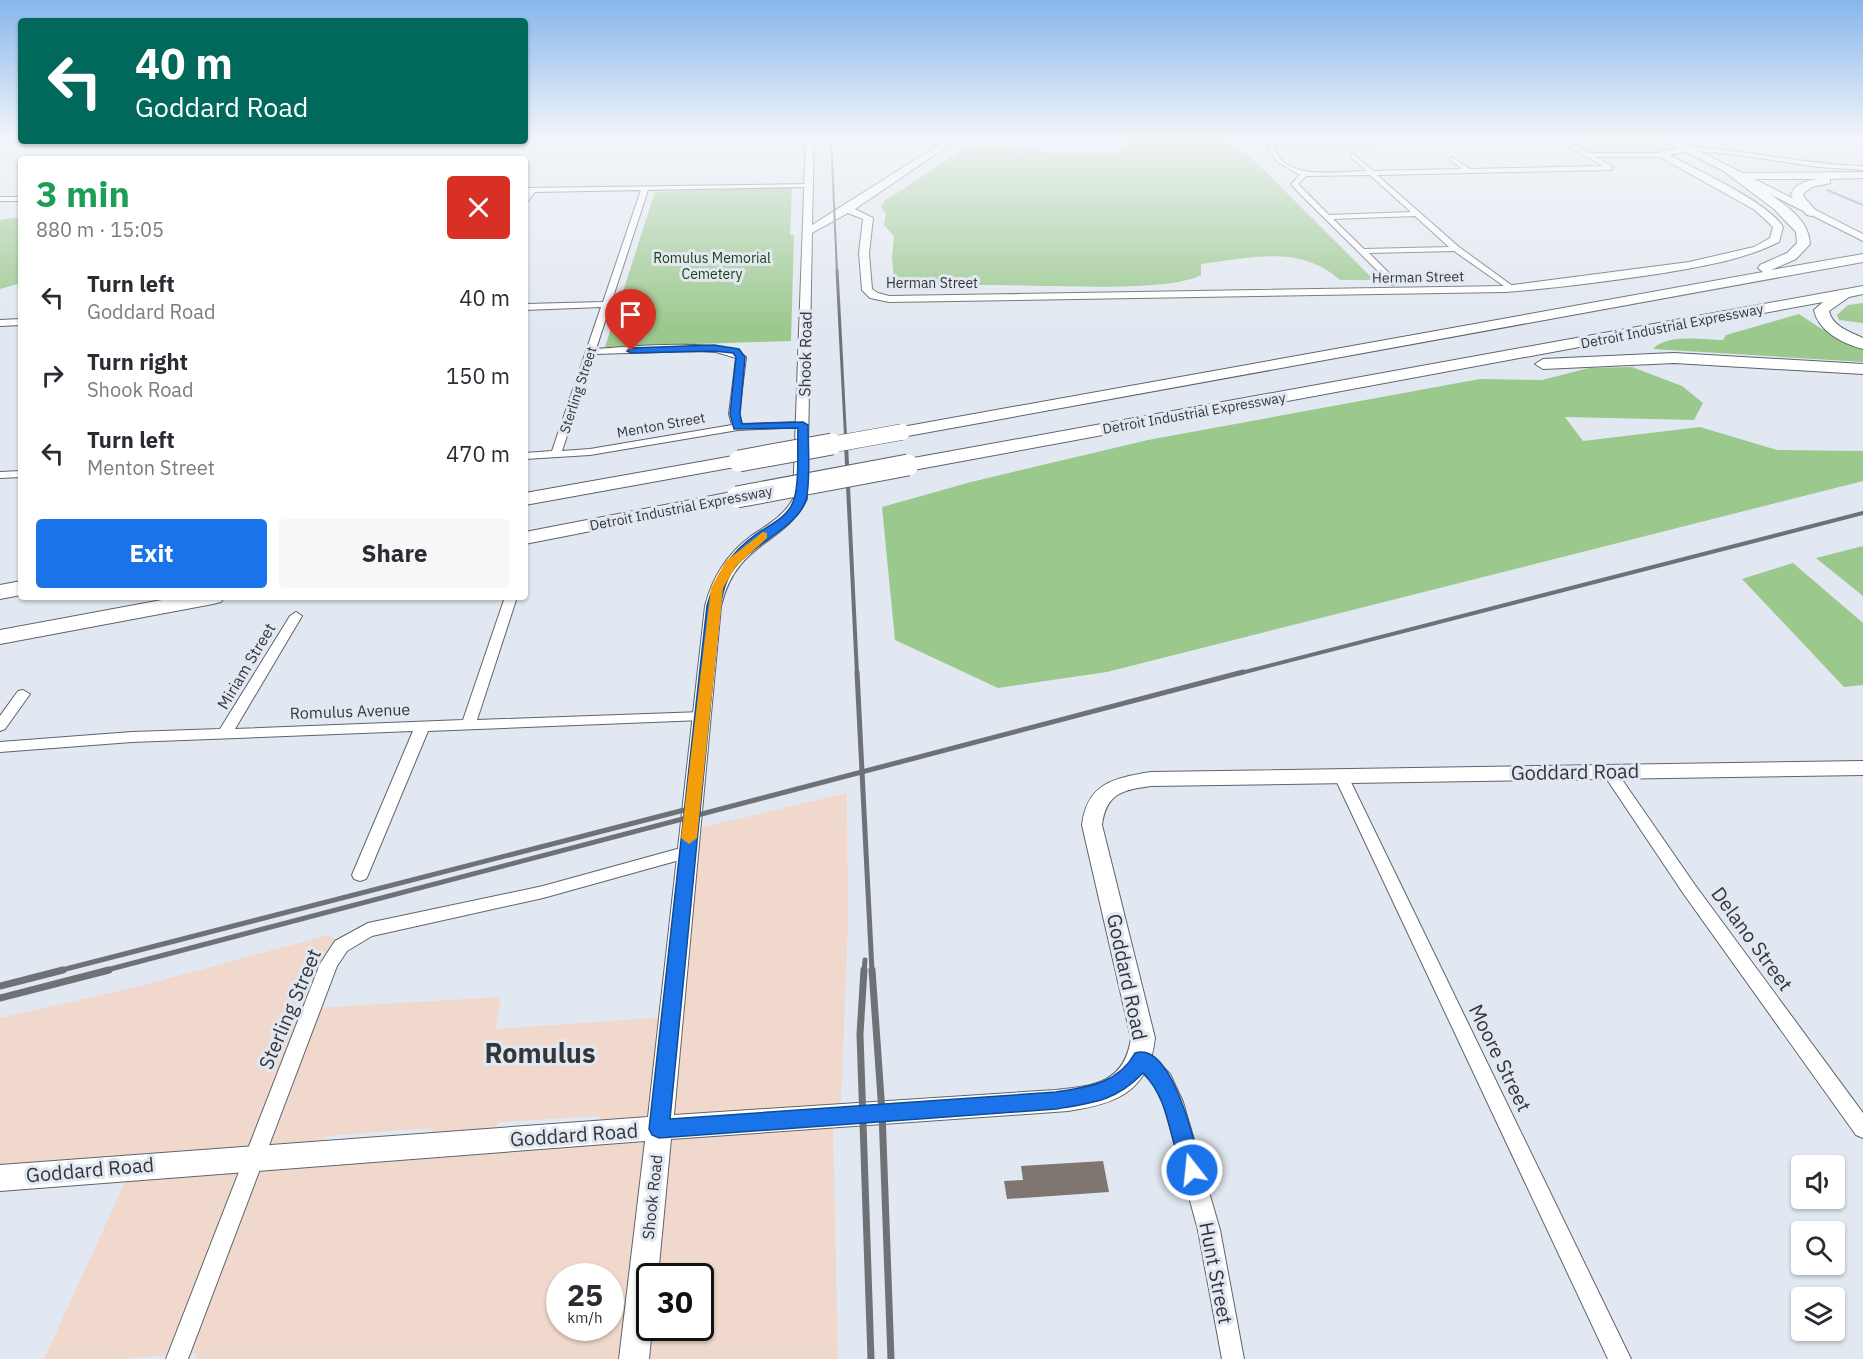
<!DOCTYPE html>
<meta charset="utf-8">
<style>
body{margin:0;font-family:"IBM Plex Sans",sans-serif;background:#f7f7f7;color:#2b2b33;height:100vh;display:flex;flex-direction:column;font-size:22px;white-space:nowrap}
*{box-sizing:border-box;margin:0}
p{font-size:20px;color:#7c7c81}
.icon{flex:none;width:33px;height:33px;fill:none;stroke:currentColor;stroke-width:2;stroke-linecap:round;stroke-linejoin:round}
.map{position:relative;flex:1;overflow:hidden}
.sheet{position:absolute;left:18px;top:156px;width:510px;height:444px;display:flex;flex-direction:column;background:#fff;border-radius:6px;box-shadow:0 2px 4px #0004}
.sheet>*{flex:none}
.hud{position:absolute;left:18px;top:18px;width:510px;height:126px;border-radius:6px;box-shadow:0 2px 4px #0004;background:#00695c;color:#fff;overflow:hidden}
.buttons{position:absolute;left:1791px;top:1155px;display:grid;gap:12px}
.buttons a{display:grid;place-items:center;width:54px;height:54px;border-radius:6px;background:#fff;box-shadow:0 2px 4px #0004;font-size:30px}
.speed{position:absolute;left:546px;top:1263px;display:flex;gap:12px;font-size:30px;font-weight:700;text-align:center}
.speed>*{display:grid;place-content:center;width:78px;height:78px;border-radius:50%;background:#fff;box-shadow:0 2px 4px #0004;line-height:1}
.speed small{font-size:15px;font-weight:400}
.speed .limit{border:3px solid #111;border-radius:9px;background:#fff;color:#111}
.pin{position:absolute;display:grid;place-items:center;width:51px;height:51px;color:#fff;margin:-62px -26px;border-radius:50% 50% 50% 0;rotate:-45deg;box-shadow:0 0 6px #0007}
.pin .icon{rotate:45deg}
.me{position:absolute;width:66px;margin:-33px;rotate:344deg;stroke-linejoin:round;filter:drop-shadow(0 0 4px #0008)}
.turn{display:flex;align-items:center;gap:21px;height:126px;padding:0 18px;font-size:27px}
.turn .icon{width:78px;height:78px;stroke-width:2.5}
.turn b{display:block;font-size:42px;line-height:51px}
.round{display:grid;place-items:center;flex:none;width:63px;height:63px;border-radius:6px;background:#f7f7f7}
.head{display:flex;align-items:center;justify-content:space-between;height:102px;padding:0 18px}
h1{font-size:36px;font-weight:700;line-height:45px;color:#1e9e55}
.action{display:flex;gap:12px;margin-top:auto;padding:12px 18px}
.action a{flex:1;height:69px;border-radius:6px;background:#1a73e8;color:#fff;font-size:24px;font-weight:700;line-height:69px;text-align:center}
.action a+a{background:#f7f7f7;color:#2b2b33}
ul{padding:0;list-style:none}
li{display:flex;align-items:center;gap:18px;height:78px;padding:0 18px}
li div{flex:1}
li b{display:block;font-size:22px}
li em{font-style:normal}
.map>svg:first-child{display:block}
.commercial{fill:#f0d8cd;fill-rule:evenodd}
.green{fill:#9bc88d}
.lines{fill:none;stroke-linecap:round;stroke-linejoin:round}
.stream{stroke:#7992bb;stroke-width:2}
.building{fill:#7f7672}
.street-casing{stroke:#5f646b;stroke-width:2}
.secondary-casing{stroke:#5f646b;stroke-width:2}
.highway-casing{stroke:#5f646b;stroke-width:2}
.street{fill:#fff;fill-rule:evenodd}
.secondary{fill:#fff;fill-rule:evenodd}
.highway{fill:#fff;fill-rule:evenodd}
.rail-far4{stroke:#6e7277;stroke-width:2}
.rail-far3{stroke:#6e7277;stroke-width:3}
.rail-far2{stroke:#6e7277;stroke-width:4}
.rail-far1{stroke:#6e7277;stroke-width:5}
.rail{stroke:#6e7277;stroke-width:7}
.highway-bridge-far1-casing{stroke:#5f646b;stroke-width:17;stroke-linecap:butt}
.highway-bridge-casing{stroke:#5f646b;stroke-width:23;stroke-linecap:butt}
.highway-bridge-far1{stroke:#fff;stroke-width:16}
.highway-bridge{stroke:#fff;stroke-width:21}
.route{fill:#1a73e8;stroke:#114b97;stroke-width:1.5}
.slow{fill:#f59e0b}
.labels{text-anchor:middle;stroke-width:6;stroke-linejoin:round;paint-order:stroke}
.far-park-label{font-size:14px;fill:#1f4212;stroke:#e2e8f1}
.far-street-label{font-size:14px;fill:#34363a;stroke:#e2e8f1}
.street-label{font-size:16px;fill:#34363a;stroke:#e2e8f1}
.near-street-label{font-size:20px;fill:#34363a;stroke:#e2e8f1}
.near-district-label{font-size:27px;font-weight:bold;fill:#34363a;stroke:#e2e8f1}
</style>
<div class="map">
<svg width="1863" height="1359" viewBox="0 0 1863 1359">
<rect width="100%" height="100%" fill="#e2e8f1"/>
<g class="commercial">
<polygon points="1571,137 1654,137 1673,147 1656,153 1599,154"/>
<polygon points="847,793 848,923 841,1103 604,1124 598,1116 500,1122 492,1131 435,1136 430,1128 327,1136 317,1144 0,1167 0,1018 137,987 328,935 336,940 317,969 298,1009 501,997 495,1029 684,1016 699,828"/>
<path d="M 833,1125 L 838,1359 L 196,1359 L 197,1353 L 122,1359 L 44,1359 L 126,1180 ZM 560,1276 L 610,1276 L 610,1328 L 560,1328 ZM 650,1276 L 700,1276 L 700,1328 L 650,1328 Z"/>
</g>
<g class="green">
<path d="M 1129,137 L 1211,137 L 1224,140 L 1249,155 L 1374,280 L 1340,280 C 1300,244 1250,258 1201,264 L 1201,275 C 1167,294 1027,284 980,285 C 956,285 931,293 907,288 C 902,287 898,285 894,282 L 892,257 L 894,236 L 884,225 L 886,214 L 881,207 L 885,201 L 962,150 C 988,143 1010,149 1036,151 C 1062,153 1089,154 1115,154 L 1126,145 Z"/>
<polygon points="792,187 790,235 794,235 791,341 605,347 655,192"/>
<polygon points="21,217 21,283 0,289 0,220"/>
<polygon points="1863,303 1863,323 1839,320 1837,315 1848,305"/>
<path d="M 1799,314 L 1820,328 L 1863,348 L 1863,362 L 1653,349 C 1667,333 1704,340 1723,340 L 1726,335 Z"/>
<polygon points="1632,367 1682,386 1703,403 1694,420 1565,417 1583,441 1700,427 1777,450 1863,451 1863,481 1107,672 998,688 895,640 882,507 971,482 1148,440 1480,379 1542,380 1589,368"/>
<polygon points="1863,546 1863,596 1816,558"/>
<polygon points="1793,563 1863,623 1863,685 1844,687 1742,579"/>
</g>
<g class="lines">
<polyline class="stream" points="1827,190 1863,205"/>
</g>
<polygon class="building" points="1103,1161 1109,1192 1007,1199 1004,1181 1023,1180 1021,1166"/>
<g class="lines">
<g class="street-casing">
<g id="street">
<path d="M 1560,137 L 1590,153 L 1661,153 L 1664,155 L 1661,157 L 1596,157 L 1613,167 L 1611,170 L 1377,175 L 1459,247 L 1514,287 L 1514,291 L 1511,291 L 1454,251 L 1369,253 L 1399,283 L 1392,285 L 1297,191 L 1291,184 L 1300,175 L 1276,161 L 1267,146 L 1283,141 ZM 1559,141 L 1603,166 L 1470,169 L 1452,157 L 1450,160 L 1462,169 L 1373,171 L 1352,153 L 1350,156 L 1366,171 C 1337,171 1287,182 1273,147 L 1283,145 ZM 1370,175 L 1411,212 L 1329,215 L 1298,184 L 1306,176 ZM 1415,216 L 1449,247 L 1364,249 L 1333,219 Z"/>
<path d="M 1687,147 C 1746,149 1804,165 1863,166 L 1863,170 L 1819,167 L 1731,154 L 1685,150 Z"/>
<path d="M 810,184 L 808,187 L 648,190 L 596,349 C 627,347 723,337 746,357 L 739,414 L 742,424 L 803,422 L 808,425 L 807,427 L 738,430 L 590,455 L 525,459 L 525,453 L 552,451 L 601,307 L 525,310 L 525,304 L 603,302 L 641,190 L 535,192 L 525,205 L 525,197 L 528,192 L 525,192 L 525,188 ZM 695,351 L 716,352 L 736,358 L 729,414 L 732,425 L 590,449 L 562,451 L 594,354 Z"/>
<rect x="0" y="197" width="21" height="4"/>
<polygon points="21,319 21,325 0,326 0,320"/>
<polygon points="21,471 21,477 0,478 0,472"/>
<polygon points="505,597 517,597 477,720 702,712 709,716 702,720 428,731 368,875 366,879 360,881 354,879 352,875 413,731 132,742 0,752 0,742 132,732 220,729 290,616 296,612 302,616 235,729 463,720"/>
<polygon points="23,690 30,694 5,729 0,731 0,716 18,691"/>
<polygon points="1609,767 1614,768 1695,885 1863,1113 1863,1138 1856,1135 1683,893 1602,772 1604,768"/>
<polygon points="1341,771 1346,772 1348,776 1631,1359 1608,1359 1334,776 1336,772"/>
<polygon points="688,846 694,848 696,852 694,856 543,898 372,936 347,951 337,966 188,1359 166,1359 320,964 335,941 368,923 543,886"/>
<polygon points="1141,1050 1148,1052 1170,1074 1183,1102 1220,1230 1244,1359 1222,1359 1198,1230 1163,1102 1156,1086 1134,1064 1132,1058 1134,1052"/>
</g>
</g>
<g class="secondary-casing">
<path id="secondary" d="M 806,137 L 814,137 L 812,225 L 951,137 L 961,137 L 855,209 L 873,218 L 869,253 L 872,289 L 878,293 L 889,296 L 1505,286 L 1689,262 L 1754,247 L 1770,238 L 1773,227 L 1755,210 L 1658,156 L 1658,152 L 1679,148 L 1660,137 L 1671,137 L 1863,234 L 1863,241 L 1686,152 L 1669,155 C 1697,170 1768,202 1783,227 L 1779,242 C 1743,260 1703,266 1664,273 C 1611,281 1558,288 1505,292 L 889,302 L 870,298 L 862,290 L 859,253 L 863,219 L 848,213 L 812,233 L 807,499 C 783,547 737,540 721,606 L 674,1115 L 1055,1090 C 1094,1086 1125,1083 1131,1038 L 1082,825 C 1087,783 1114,778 1151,772 L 1863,761 L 1863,775 L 1151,786 C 1123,790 1106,793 1102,825 L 1155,1038 C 1149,1091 1117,1104 1068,1111 L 671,1139 L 658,1276 L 650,1276 L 650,1328 L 652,1328 L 649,1359 L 619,1359 L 645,1141 L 0,1191 L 0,1165 L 648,1117 L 705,606 C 712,578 727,554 751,536 C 767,525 783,517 793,499 Z"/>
</g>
<g class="highway-casing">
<g id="highway">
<path d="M 1726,169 L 1734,169 L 1739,173 L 1863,172 L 1863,178 L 1830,179 L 1830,183 L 1812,187 L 1804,193 L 1803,196 L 1817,212 L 1811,216 L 1807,215 L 1791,196 C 1794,183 1806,181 1818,179 L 1747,179 C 1770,196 1809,213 1810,244 L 1796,259 L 1771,270 L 1863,254 L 1863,262 L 902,437 L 893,432 L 902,427 L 1763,272 L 1758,268 L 1760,265 L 1787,253 L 1797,243 L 1796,232 L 1774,209 L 1726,173 Z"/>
<path d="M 1863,286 L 1863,294 L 1849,297 L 1829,311 C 1832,326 1850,332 1863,338 L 1863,349 C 1843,344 1818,331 1814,310 L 1823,302 L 908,471 L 899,465 L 908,459 Z"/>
<polygon points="1674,353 1863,364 1863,374 1674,363 1543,369 1535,364 1543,359"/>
<polygon points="739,455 746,457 748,461 746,465 525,505 525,493"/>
<polygon points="737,491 744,493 747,497 744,501 525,544 525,532"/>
<polygon points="21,581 21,595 0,599 0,585"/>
<polygon points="178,597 224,597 221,602 213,604 0,644 0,630"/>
</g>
</g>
<use href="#street" class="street"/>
<use href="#secondary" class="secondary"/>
<use href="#highway" class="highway"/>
<polyline class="rail-far4" points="831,137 837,272"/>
<polyline class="rail-far3" points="837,270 846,446"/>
<g class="rail-far2">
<polyline points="846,444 857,674"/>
<polyline points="1237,674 1863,513"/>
</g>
<g class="rail-far1">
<polyline points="857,672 872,971"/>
<polyline points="58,971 692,808"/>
<polyline points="103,971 1243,672"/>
<polyline points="864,971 865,960"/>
</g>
<g class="rail">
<polyline points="864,970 860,1034 871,1359"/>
<polyline points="872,970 882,1112 891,1359"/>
<polyline points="0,986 63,970"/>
<polyline points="0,998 109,970"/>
</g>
<g class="highway-bridge-far1-casing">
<polyline id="highway-bridge-far1" points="824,446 902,432"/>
</g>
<g class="highway-bridge-casing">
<g id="highway-bridge">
<polyline points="739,461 832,444"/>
<polyline points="737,497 908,465"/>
</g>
</g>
<use href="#highway-bridge-far1" class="highway-bridge-far1"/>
<use href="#highway-bridge" class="highway-bridge"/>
</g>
<linearGradient id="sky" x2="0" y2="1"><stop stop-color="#87b6ec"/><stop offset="0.42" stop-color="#f2f5f9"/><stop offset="1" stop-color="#f2f5f9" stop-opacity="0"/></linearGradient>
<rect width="1863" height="328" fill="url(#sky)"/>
<path class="route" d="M 714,345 L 739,349 L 745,357 L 740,414 L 742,424 L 803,422 L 808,425 C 808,446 811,480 806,500 C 798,527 753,544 735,567 C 726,578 723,592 720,606 L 670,1119 L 1056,1092 C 1087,1087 1118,1084 1135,1053 C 1172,1040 1195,1145 1202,1170 L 1199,1176 L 1192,1179 L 1185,1176 C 1169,1142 1171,1101 1143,1073 C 1116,1101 1093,1103 1056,1109 L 659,1138 L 652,1135 L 649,1129 L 707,606 C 715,576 730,553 755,535 C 769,525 787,518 793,502 C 800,485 797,447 798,428 L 734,429 L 730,414 L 736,357 L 733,353 L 714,351 L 631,353 L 627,351 L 631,348 Z"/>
<polygon class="slow" points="763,532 767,533 767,538 736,566 723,588 697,838 689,844 681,838 711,588 726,561"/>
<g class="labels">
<g class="far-park-label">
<text x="712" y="263">Romulus Memorial<tspan x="712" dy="16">Cemetery</tspan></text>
</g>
<g class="far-street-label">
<text transform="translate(1418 277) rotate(-1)" y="5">Herman Street</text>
<text x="932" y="288">Herman Street</text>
<text transform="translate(1672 326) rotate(-11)" y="5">Detroit Industrial Expressway</text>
<text transform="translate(578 390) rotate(-72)" y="5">Sterling Street</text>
<text transform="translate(1194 413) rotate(-10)" y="5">Detroit Industrial Expressway</text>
<text transform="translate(661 425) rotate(-10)" y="5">Menton Street</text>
<text transform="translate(681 508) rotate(-11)" y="5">Detroit Industrial Expressway</text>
</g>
<g class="street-label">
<text transform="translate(805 354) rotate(-89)" y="6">Shook Road</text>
<text transform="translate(246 666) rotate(-59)" y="6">Miriam Street</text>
<text transform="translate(350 711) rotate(-2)" y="6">Romulus Avenue</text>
<text transform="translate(652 1197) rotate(-84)" y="6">Shook Road</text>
</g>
<g class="near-street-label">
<text transform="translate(1575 772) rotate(-1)" y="7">Goddard Road</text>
<text transform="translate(1752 939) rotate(54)" y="7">Delano Street</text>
<text transform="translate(1127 977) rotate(78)" y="7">Goddard Road</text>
<text transform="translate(290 1009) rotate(-67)" y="7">Sterling Street</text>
<text transform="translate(1500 1058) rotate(64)" y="7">Moore Street</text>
<text transform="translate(574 1135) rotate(-4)" y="7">Goddard Road</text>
<text transform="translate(90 1170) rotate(-5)" y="7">Goddard Road</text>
<text transform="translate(1216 1273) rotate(79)" y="7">Hunt Street</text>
</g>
<g class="near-district-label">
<text x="540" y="1063">Romulus</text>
</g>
</g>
</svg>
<div class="buttons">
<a><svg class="icon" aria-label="sound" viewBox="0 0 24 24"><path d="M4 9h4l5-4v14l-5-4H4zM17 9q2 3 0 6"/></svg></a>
<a><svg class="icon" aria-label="search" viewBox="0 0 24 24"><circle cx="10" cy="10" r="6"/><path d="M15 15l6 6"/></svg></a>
<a><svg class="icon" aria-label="layers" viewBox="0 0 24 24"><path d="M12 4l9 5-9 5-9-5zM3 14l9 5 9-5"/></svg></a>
</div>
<div class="speed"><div>25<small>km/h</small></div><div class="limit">30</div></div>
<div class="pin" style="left:631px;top:351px;background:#d93025"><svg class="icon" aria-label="arrive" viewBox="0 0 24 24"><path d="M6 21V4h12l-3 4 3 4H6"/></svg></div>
<svg class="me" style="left:1192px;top:1170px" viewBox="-20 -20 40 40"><circle r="17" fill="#1a73e8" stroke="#fff" stroke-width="3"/><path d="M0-11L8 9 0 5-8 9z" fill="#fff"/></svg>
<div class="hud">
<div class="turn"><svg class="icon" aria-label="left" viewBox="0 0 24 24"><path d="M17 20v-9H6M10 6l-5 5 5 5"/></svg><div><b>40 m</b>Goddard Road</div></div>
</div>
<section class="sheet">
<div class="head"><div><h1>3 min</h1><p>880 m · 15:05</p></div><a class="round" style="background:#d93025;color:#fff"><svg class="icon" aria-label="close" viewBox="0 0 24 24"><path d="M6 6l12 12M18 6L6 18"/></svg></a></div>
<ul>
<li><svg class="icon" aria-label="left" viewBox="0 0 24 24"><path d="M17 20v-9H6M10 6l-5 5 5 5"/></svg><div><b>Turn left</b><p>Goddard Road</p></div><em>40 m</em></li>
<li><svg class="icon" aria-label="right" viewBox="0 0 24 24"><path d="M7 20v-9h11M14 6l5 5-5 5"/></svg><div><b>Turn right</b><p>Shook Road</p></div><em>150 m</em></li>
<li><svg class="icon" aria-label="left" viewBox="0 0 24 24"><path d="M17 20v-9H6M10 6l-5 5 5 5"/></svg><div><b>Turn left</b><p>Menton Street</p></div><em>470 m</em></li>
</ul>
<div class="action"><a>Exit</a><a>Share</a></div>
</section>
</div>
